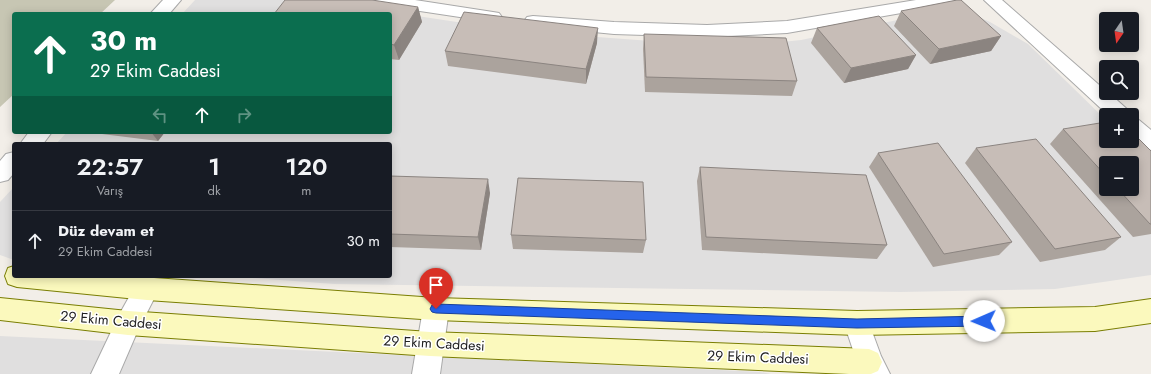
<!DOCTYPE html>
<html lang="tr">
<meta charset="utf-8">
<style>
body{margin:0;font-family:Jost,sans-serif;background:#20242c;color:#f1f3f6;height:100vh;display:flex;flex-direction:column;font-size:15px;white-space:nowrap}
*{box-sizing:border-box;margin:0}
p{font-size:13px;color:#9ea1a6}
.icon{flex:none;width:22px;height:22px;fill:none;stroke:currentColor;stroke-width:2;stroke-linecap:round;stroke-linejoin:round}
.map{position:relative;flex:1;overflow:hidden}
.sheet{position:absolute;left:12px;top:142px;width:380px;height:136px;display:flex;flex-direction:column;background:#171b24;border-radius:4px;box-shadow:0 2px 10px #0003}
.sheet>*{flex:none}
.guide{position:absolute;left:12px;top:12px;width:380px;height:122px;border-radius:4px;box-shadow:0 2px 10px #0003;background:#0b6e4f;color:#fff;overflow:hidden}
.needle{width:26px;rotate:193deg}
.buttons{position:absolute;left:1099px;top:12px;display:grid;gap:8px}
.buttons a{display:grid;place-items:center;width:40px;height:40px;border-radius:4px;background:#171b24;box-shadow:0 2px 10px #0003;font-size:20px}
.pin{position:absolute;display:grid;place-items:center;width:34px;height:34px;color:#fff;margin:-41px -17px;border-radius:50% 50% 50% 0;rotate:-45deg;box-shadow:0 0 4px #0007}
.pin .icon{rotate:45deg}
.me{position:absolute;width:44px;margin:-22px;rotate:269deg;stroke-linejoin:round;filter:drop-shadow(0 0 3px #0008)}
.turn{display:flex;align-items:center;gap:14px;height:84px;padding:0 12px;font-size:18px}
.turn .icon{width:52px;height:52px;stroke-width:2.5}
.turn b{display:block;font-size:28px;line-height:34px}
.lanes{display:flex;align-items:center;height:38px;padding:0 12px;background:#0003;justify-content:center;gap:20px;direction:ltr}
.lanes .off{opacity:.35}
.eta{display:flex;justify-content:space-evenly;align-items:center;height:68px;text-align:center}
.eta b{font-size:24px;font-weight:600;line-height:28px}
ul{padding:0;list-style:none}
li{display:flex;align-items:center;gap:12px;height:60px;padding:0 12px;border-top:1px solid #363941}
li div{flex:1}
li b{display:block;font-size:15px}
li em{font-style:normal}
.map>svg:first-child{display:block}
.residential{fill:#e0dfdf;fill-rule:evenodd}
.construction{fill:#c7c6b3}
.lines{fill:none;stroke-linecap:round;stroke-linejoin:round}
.street-casing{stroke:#a9a9a9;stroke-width:2}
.secondary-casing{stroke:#7a7e03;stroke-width:2}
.street{fill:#fff;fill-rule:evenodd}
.secondary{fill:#fbf9bd;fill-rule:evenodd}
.wall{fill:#aba39d;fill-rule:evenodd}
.shaded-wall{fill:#8b8480}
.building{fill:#c7bdb7;stroke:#8b8480}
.route{fill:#2563eb;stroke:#184099}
.labels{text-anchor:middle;stroke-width:3;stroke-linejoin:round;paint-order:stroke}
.street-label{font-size:14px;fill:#222;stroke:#fff}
</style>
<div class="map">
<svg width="1151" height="374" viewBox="0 0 1151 374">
<rect width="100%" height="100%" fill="#f2eee8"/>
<g class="residential">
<path d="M 195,0 L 311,0 L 516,31 L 651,41 L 773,43 L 801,40 L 941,11 L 976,16 L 990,22 L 1028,44 L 1106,120 L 1106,141 L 1151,163 L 1151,275 L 1055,289 L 900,292 L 334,284 L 226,276 L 390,276 L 390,144 L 56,144 L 67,132 L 390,132 L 390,14 L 182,14 ZM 1106,163 L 1132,163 L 1132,189 L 1106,189 Z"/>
<polygon points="14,187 14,260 0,255 0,202"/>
<polygon points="0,336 760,372 771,374 0,374"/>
</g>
<polygon class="construction" points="0,0 115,0 100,14 14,14 14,94 0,107"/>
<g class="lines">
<g class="street-casing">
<g id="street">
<polygon points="163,0 181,0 169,14 150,14"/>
<polygon points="372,0 415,0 493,12 499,13 502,17 499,21 493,22 380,5 374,4"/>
<polygon points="916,0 955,0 953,4 947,5 787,33 707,37 614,34 533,26 527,25 524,21 527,17 533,16 614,22 707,25 787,21"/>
<polygon points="984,0 1002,0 1106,91 1106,93 1109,93 1128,110 1131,115 1108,115"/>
<polygon points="1132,118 1139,120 1151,130 1151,150 1144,147 1132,137"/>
<polygon points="29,132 52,132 43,144 20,144"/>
<polygon points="14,152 14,173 8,180 0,182 0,161 6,154"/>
<polygon points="147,278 156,281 159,289 138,330 119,374 91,374 119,315 138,281"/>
<polygon points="436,298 445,301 449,309 440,374 412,374 423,309 427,301"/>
<polygon points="857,311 866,315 881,356 890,374 861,374 844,323 848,315"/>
</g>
</g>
<g class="secondary-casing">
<g id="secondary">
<polygon points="14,266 14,276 126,276 436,298 857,311 1095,307 1151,299 1151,323 1095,331 857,335 436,320 147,300 17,287 8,284 5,276 8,268"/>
<polygon points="0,298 128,311 430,332 869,349 878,353 882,362 878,371 871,374 849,374 430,356 128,335 0,320"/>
</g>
</g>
<use href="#street" class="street"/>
<use href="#secondary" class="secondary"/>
</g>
<g class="wall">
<polygon points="418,7 422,22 399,60 390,59 390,14"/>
<polygon points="901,11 1001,36 991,51 930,64 894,26"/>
<polygon points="817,28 916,55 908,69 844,83 811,43"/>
<polygon points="644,34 797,81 792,96 645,92 643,49"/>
<polygon points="597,43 586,84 448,66 445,51"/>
<path d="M 1063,129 L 1151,151 L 1151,234 L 1133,237 L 1050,144 ZM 1106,163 L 1132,189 L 1106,189 Z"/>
<polygon points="93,132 165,132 158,141 94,133"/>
<polygon points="976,148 1121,237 1105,250 1040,262 965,163"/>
<polygon points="878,153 1012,242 999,255 933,267 869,167"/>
<polygon points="700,167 887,245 877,259 702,250 697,181"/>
<polygon points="390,176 490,193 481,250 390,247"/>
<polygon points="511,235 646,240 643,253 513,249"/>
</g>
<g class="shaded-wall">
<polygon points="418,7 422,22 399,60 394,45"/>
<polygon points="598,28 597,43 586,84 586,69"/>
<polygon points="1001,36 991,51 930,64 939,49"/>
<polygon points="916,55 908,69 844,83 851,68"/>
<polygon points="151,132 165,132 158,141"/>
<polygon points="488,179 490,193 481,250 478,237"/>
</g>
<g class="building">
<polygon points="285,0 372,0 418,7 394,45 390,44 390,14 274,14"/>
<polygon points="957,0 961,0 1001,36 939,49 901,11"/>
<polygon points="464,12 598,28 586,69 445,51"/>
<polygon points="879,16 916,55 851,68 817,28"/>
<polygon points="644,34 786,38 797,81 646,77"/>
<polygon points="1106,122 1106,141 1132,141 1132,132 1151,151 1151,224 1150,224 1118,189 1132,189 1132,163 1106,163 1106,176 1063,129"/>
<polygon points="1036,139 1121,237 1055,249 976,148"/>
<polygon points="938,143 1012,242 944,254 878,153"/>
<polygon points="700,167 866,175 887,245 706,237"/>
<polygon points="390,176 488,179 478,237 390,234"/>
<polygon points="518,178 643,182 646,240 511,235"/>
</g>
<polygon class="route" points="436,304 857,319 984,316 988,318 989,321 988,324 984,326 857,328 436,313 432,312 430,309 432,305"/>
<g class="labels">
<g class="street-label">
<text transform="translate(111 320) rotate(5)" y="5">29 Ekim Caddesi</text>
<text transform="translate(434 343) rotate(3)" y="5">29 Ekim Caddesi</text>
<text transform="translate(758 357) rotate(2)" y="5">29 Ekim Caddesi</text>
</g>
</g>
</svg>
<div class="buttons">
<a><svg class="needle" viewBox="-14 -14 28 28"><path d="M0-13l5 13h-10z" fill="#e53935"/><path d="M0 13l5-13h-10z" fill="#9ea1a6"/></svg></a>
<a><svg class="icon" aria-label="search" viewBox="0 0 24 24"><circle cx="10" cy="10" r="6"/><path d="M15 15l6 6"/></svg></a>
<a>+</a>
<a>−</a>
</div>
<div class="pin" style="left:436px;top:309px;background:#d93025"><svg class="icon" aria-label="arrive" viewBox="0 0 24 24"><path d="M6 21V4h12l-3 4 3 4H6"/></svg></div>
<svg class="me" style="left:984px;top:321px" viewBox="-20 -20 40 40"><circle r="19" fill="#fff"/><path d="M0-13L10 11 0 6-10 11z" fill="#2563eb"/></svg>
<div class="guide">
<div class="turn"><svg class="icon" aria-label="ahead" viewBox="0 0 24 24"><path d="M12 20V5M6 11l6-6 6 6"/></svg><div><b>30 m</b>29 Ekim Caddesi</div></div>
<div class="lanes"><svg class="icon off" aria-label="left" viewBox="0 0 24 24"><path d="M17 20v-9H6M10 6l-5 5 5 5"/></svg><svg class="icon" aria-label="ahead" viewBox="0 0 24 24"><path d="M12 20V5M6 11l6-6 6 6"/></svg><svg class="icon off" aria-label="right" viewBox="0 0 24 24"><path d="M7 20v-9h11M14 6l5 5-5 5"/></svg></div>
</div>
<section class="sheet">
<div class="eta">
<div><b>22:57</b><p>Varış</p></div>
<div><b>1</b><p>dk</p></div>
<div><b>120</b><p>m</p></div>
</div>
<ul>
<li><svg class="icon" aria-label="ahead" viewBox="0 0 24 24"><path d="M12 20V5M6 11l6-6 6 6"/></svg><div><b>Düz devam et</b><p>29 Ekim Caddesi</p></div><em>30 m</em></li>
</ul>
</section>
</div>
